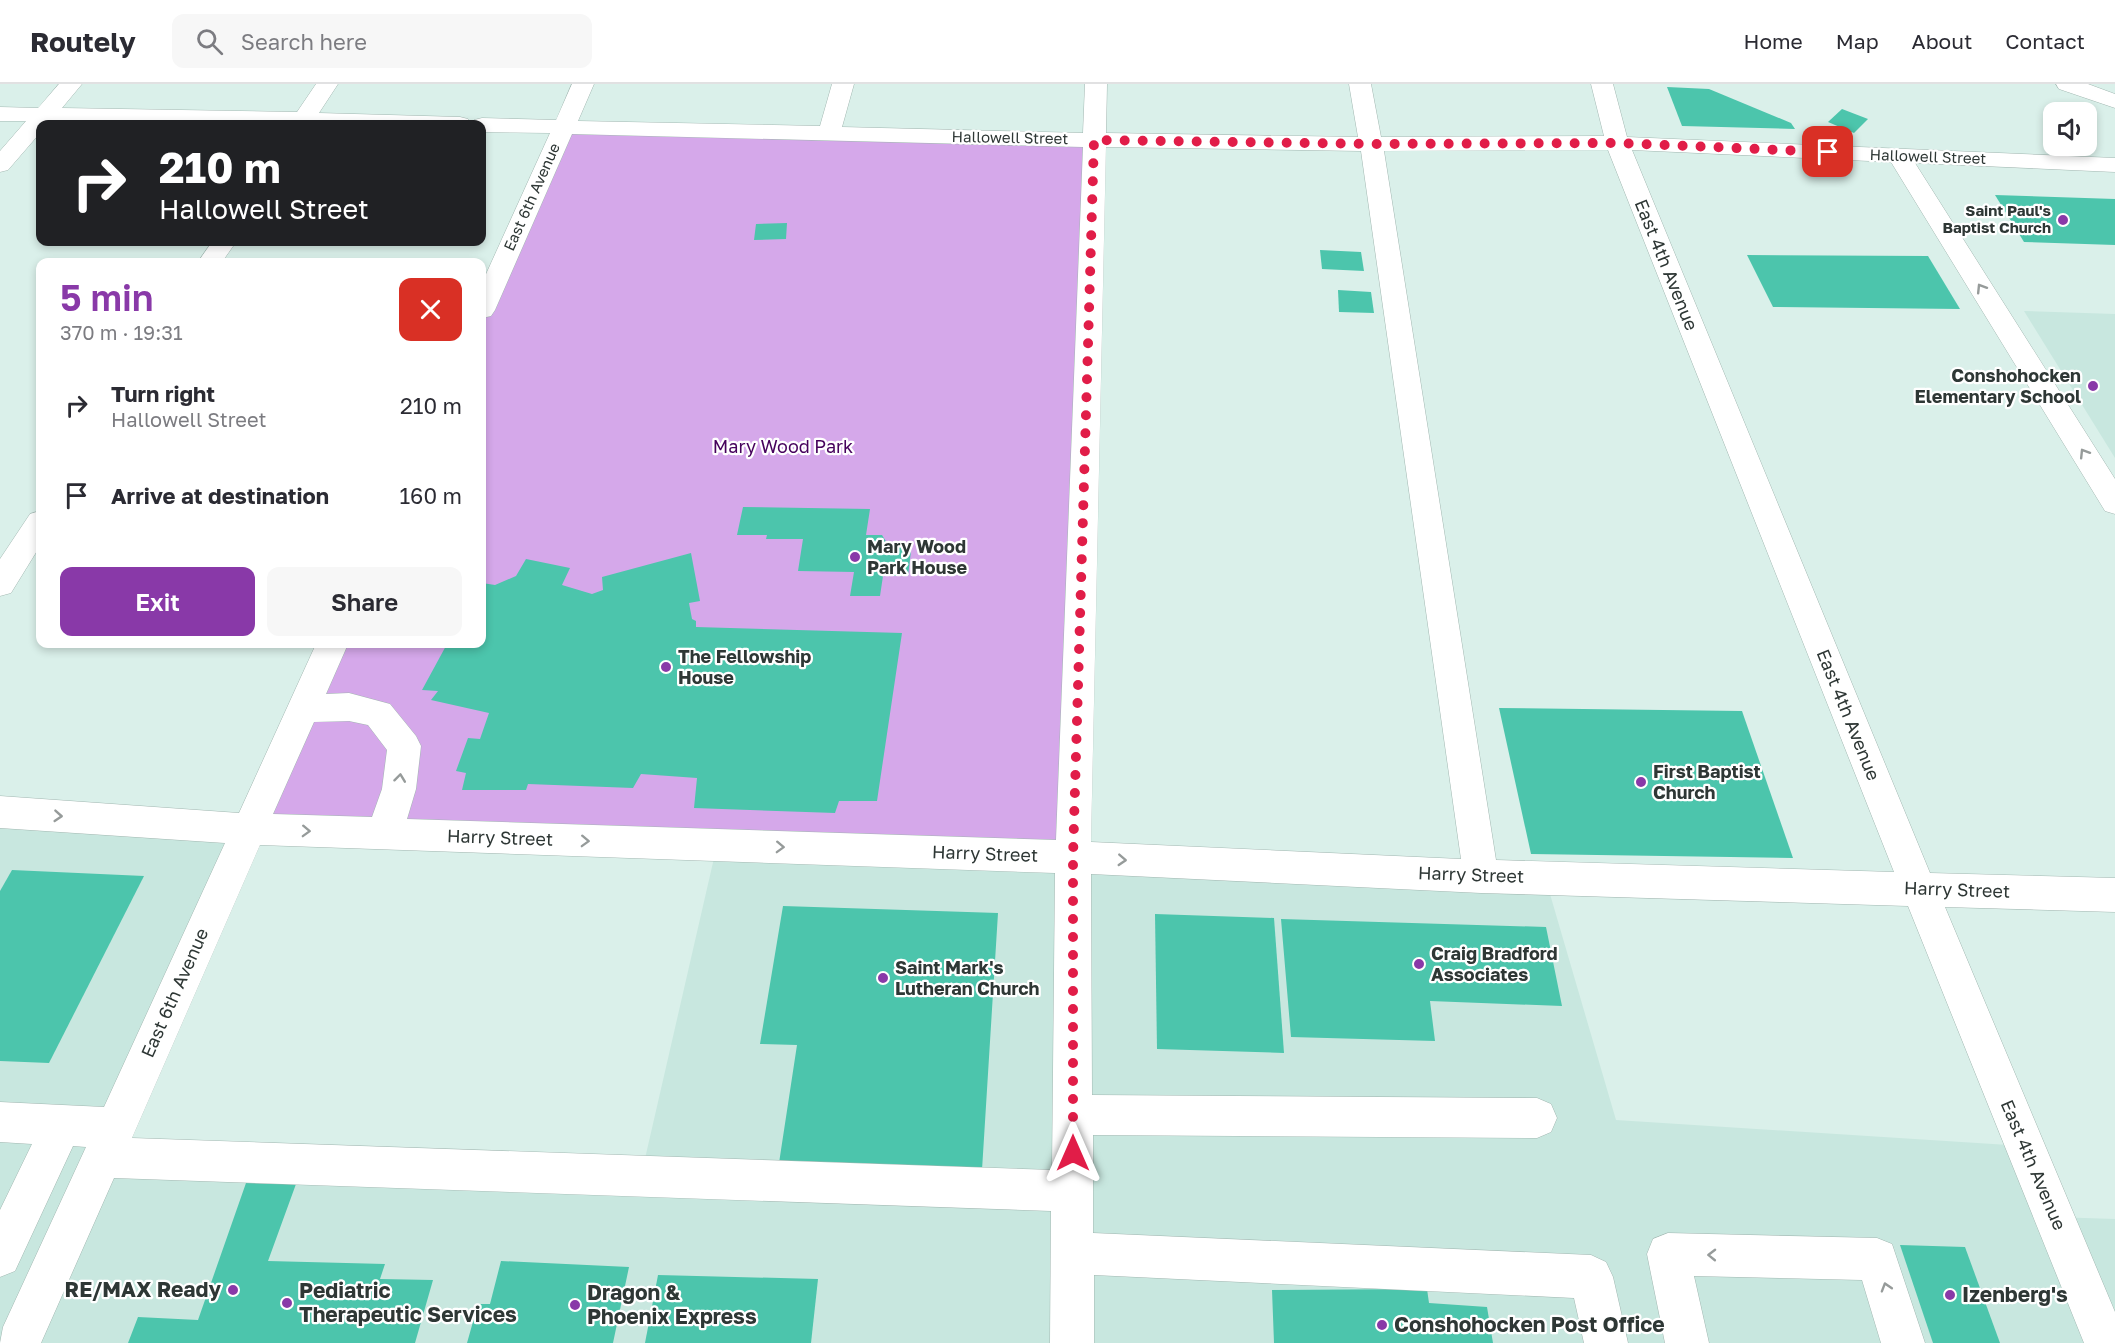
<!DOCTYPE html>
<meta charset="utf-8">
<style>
body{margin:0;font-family:"Golos Text",sans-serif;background:#f7f7f7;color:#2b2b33;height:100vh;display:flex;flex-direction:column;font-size:22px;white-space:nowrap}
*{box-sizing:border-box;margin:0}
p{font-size:20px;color:#7c7c81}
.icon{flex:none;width:33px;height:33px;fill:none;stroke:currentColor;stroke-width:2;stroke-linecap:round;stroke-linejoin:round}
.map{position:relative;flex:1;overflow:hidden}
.sheet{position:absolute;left:36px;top:174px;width:450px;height:390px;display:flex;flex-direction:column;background:#fff;border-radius:12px;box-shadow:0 3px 9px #0003}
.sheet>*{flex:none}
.hud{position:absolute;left:36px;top:36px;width:450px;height:126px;border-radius:12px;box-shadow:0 3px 9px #0003;background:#202124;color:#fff;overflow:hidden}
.fabs{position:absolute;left:2043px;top:18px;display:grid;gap:12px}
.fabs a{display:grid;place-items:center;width:54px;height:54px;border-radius:12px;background:#fff;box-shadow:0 3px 9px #0003;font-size:30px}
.pin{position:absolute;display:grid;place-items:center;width:51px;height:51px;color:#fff;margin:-26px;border-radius:12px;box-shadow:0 3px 9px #0006}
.me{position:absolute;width:66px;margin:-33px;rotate:0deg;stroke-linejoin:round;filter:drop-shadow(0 0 4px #0008)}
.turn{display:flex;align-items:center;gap:21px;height:126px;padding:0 24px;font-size:27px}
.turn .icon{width:78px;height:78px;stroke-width:2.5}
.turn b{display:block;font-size:42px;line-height:51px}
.round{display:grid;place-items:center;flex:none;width:63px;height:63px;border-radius:12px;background:#f7f7f7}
.summary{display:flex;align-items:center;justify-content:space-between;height:102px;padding:0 24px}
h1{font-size:36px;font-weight:600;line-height:45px;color:#8939a8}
.button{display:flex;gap:12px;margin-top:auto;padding:12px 24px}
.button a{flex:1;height:69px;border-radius:12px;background:#8939a8;color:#fff;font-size:24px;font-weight:600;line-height:69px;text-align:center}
.button a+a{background:#f7f7f7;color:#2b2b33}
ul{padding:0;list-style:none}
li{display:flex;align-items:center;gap:18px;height:90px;padding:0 24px}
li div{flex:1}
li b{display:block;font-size:22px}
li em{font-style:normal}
header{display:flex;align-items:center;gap:36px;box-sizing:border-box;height:84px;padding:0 30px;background:#fff;border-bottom:2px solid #e1e1e2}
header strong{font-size:28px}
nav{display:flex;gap:33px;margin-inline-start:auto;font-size:21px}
.search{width:420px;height:54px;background:#f7f7f7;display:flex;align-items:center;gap:15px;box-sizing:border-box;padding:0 21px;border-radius:12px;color:#7c7c81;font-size:22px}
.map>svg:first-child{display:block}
.built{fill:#c8e7df}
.green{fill:#d5a8ea}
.building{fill:#4cc5ac}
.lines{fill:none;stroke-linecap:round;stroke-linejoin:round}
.minor-casing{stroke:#a2b7b1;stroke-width:1}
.minor{fill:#fff;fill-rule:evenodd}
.oneway{stroke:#969b9a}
.route{stroke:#e11d48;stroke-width:10;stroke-dasharray:0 18}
.poi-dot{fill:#8939a8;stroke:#fff;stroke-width:2}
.labels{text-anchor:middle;stroke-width:4.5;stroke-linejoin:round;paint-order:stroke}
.far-street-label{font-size:15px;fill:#2e3735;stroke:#fff}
.far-poi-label{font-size:15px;font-weight:bold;fill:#2e3735;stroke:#fff;text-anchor:end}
.street-label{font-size:18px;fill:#2e3735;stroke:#fff}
.poi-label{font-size:18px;font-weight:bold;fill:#2e3735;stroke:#fff;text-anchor:start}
.park-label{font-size:18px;fill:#46025c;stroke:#fff}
.near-poi-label{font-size:21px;font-weight:bold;fill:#2e3735;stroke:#fff;text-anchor:start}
</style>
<header>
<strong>Routely</strong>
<div class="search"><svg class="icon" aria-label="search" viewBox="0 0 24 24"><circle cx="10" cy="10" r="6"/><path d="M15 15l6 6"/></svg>Search here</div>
<nav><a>Home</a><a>Map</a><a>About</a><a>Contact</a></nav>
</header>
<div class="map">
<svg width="2115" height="1259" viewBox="0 0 2115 1259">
<rect width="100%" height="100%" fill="#daf0ea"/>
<g class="built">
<polygon points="2024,227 2115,230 2115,374"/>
<polygon points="0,728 248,745 102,1072 641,1092 717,761 1545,793 1616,1036 2024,1062 2054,1133 2115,1135 2115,1259 0,1259"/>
</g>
<polygon class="green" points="563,44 1094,56 1073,773 248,745 332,560 482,560 482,226"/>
<g class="building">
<polygon points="1667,3 1709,5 1791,39 1795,45 1682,42"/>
<polygon points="1842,25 1868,35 1854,49 1828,38"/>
<polygon points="1995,111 2115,115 2115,161 2024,158"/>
<polygon points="787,139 786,155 754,156 756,140"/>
<polygon points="1320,166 1361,168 1364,187 1322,185"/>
<polygon points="1747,171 1928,172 1960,225 1773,223"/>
<polygon points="1338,206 1371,208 1374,229 1339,228"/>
<polygon points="743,423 870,425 866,451 882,451 887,459 912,459 908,492 883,492 880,512 850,512 854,488 798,487 803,455 766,455 767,451 737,451"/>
<polygon points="691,469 700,517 689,519 692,535 696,537 696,543 902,549 877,717 839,717 835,729 694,724 697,694 641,690 633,704 528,700 526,706 462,706 466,689 456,687 468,654 480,655 489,629 431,616 438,607 422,606 447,560 482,560 482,499 495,501 516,492 526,475 570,484 562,501 592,510 603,506 602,493"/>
<polygon points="1499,624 1742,627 1793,774 1531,770"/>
<polygon points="12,786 144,792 49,979 0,977 0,807"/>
<polygon points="783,822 998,829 982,1086 779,1079 797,961 760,960"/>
<polygon points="1155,830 1274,834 1284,969 1157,965"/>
<polygon points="1281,835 1546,843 1562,922 1430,917 1435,957 1291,953"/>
<polygon points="246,1099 296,1100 268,1177 385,1180 380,1195 433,1196 415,1259 128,1259 138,1233 198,1236"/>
<polygon points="1900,1161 1965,1163 2000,1259 1933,1259"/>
<polygon points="501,1177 629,1183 613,1259 467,1259 478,1220 490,1220"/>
<polygon points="658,1191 818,1195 811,1259 645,1259"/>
<polygon points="1427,1205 1429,1219 1487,1223 1493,1259 1274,1259 1272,1206"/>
</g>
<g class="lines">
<g class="minor-casing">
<g id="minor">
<polygon points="59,0 82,0 62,24 297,28 316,0 338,0 319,29 460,33 468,35 471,40 230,40 50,38 48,40 40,40 40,49 8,86 0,88 0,67 26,37 0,37 0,23 38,24"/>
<path d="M 572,0 L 594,0 L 578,37 L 820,42 L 832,0 L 854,0 L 842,43 L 1083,49 L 1085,0 L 1107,0 L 1106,49 L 1358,53 L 1349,0 L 1371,0 L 1381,53 L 1604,52 L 1591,0 L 1613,0 L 1627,53 L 2115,74 L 2115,88 L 1915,79 L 2115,395 L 2115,430 L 2105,427 L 1891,78 L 1632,66 L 1930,789 L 2115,794 L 2115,828 L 1945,823 L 2115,1228 L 2115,1259 L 2084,1259 L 1908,822 L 1481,809 L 1091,790 L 1092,1011 L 1537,1014 L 1551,1020 L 1557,1034 L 1551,1048 L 1537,1054 L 1093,1051 L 1093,1149 L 1591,1171 L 1606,1178 L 1613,1193 L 1628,1259 L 1584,1259 L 1574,1214 L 1094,1191 L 1094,1259 L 1050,1259 L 1051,1127 L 114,1094 L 41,1259 L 0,1259 L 3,1243 L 86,1063 L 73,1062 L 15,1187 L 0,1193 L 0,1126 L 32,1060 L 0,1058 L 0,1018 L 104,1023 L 225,759 L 0,744 L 0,712 L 239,729 L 316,560 L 348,560 L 326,610 L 349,609 L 390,620 L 416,652 L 421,662 L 416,705 L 407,735 L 1056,756 L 1083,63 L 572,50 L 495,226 L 491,232 L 482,234 L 482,199 L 550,49 L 482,48 L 482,40 L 471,40 L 474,36 L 482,34 L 556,36 ZM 1106,63 L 1361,67 L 1461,775 L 1091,758 ZM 1608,66 L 1894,788 L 1496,776 L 1384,67 ZM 349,637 L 368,641 L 387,666 L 382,705 L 372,733 L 273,730 L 314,638 ZM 260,761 L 1055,789 L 1052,1086 L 132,1054 Z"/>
<polygon points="2056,0 2088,0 2115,10 2115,24 2059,5"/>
<polygon points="212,158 236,158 222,178 198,178"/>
<polygon points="40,427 40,462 11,509 0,512 0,475 30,430"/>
<polygon points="1668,1149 1877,1154 1892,1160 1925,1259 1881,1259 1862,1196 1694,1192 1709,1259 1665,1259 1647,1170 1653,1155"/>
</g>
</g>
<use href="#minor" class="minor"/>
</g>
<defs><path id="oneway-chevron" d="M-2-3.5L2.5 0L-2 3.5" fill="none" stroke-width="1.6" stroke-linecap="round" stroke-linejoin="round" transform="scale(1.5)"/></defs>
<g class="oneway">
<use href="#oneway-chevron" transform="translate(1981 204) rotate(-122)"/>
<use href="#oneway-chevron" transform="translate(2084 369) rotate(-122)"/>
<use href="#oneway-chevron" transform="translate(400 694) rotate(-83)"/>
<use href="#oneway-chevron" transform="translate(58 732) rotate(4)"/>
<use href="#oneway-chevron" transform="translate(306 747) rotate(2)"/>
<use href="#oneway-chevron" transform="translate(585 757) rotate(2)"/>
<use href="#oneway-chevron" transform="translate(780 763) rotate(2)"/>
<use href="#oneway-chevron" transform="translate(1122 776) rotate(3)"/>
<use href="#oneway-chevron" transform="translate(1712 1171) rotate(-179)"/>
<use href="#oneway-chevron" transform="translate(1886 1203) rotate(-107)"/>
</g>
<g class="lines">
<polyline class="route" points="1073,1069 1073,773 1094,56 1371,60 1617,59 1828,68"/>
</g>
<g class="poi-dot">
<circle cx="2063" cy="136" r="6"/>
<circle cx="2093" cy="302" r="6"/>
<circle cx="855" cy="473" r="6"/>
<circle cx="666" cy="583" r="6"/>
<circle cx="1641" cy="698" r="6"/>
<circle cx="1419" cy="880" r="6"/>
<circle cx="883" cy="894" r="6"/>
<circle cx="233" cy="1206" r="6"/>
<circle cx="1950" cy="1211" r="6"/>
<circle cx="287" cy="1219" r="6"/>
<circle cx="575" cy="1221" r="6"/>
<circle cx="1382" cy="1241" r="6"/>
</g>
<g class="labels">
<g class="far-street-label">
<text transform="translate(1010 54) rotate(1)" y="5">Hallowell Street</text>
<text transform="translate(1928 73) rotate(2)" y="5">Hallowell Street</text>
<text transform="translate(532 113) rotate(-66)" y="5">East 6th Avenue</text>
</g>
<g class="far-poi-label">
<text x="2051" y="132">Saint Paul's<tspan x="2051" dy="17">Baptist Church</tspan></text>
</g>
<g class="street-label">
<text transform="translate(1666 181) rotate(68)" y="6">East 4th Avenue</text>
<text transform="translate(1848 631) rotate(68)" y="6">East 4th Avenue</text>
<text transform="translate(500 754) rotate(2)" y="6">Harry Street</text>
<text transform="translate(985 770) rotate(2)" y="6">Harry Street</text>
<text transform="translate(1471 791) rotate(2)" y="6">Harry Street</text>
<text transform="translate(1957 806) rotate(2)" y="6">Harry Street</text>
<text transform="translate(175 909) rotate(-66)" y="6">East 6th Avenue</text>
<text transform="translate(2033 1081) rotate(67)" y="6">East 4th Avenue</text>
</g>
<g class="poi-label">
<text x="2081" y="298" text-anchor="end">Conshohocken<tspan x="2081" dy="21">Elementary School</tspan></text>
<text x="867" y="469">Mary Wood<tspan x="867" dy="21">Park House</tspan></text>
<text x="678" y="579">The Fellowship<tspan x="678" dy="21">House</tspan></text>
<text x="1653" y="694">First Baptist<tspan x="1653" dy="21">Church</tspan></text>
<text x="1431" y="876">Craig Bradford<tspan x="1431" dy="21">Associates</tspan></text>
<text x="895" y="890">Saint Mark's<tspan x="895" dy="21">Lutheran Church</tspan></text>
</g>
<g class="park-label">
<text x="783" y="369">Mary Wood Park</text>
</g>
<g class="near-poi-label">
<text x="221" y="1213" text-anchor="end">RE/MAX Ready</text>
<text x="299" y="1214">Pediatric<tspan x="299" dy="24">Therapeutic Services</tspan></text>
<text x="587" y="1216">Dragon &amp;<tspan x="587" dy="24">Phoenix Express</tspan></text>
<text x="1962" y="1218">Izenberg's</text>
<text x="1394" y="1248">Conshohocken Post Office</text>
</g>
</g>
</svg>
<div class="fabs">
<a><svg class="icon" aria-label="sound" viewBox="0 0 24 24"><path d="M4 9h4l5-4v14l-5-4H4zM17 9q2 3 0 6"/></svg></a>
</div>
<div class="pin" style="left:1828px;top:68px;background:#d93025"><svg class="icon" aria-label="arrive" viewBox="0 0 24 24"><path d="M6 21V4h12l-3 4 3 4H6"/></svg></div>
<svg class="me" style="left:1073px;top:1069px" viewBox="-20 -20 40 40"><path d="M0-17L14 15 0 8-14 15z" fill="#e11d48" stroke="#fff" stroke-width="4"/></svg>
<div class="hud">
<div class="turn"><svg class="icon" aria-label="right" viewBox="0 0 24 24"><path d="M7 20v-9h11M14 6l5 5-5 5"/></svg><div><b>210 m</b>Hallowell Street</div></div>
</div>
<section class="sheet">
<div class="summary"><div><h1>5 min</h1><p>370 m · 19:31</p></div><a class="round" style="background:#d93025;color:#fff"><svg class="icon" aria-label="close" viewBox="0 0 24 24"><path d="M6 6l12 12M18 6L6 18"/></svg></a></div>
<ul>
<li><svg class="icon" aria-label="right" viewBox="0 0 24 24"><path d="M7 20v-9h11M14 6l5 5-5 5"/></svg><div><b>Turn right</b><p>Hallowell Street</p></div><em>210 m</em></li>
<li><svg class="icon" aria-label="arrive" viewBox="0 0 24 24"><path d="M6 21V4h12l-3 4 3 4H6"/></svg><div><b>Arrive at destination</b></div><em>160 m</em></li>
</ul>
<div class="button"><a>Exit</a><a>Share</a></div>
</section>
</div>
